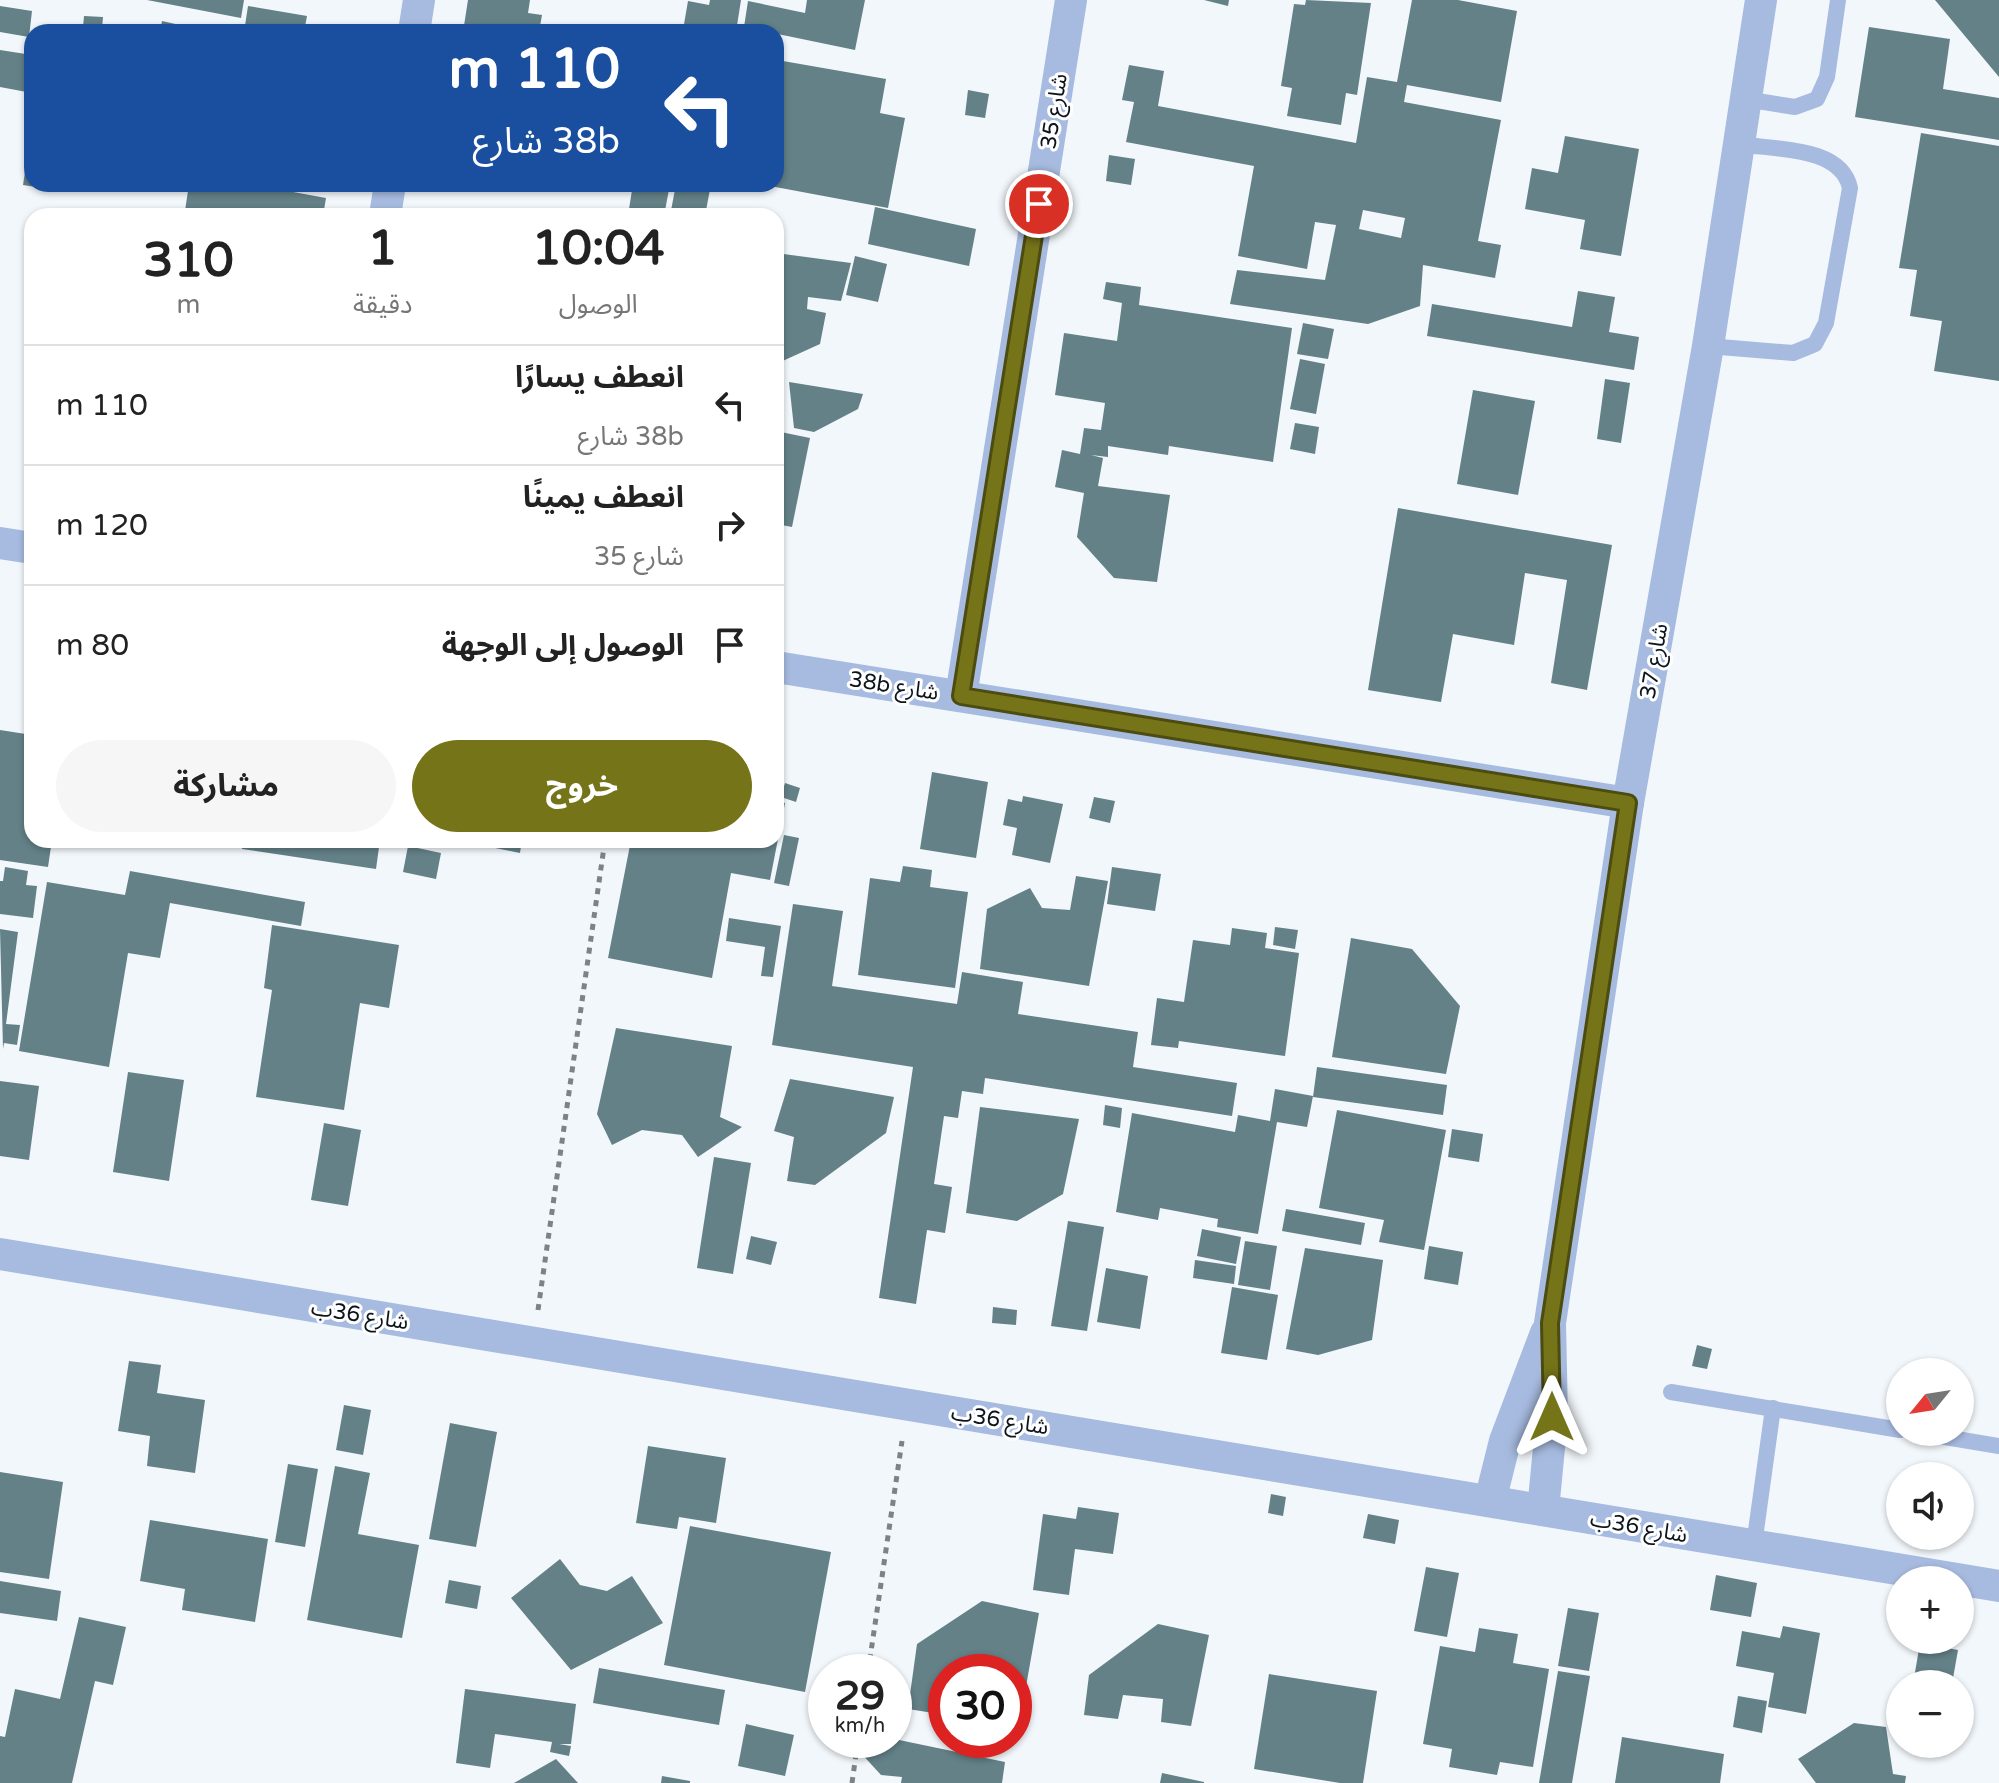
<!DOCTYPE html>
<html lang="ar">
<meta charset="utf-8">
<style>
body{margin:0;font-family:"Varela Round","Noto Sans Arabic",sans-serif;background:#f6f6f6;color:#222;direction:rtl;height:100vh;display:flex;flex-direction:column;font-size:30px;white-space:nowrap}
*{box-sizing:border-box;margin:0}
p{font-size:26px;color:#767676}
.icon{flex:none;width:44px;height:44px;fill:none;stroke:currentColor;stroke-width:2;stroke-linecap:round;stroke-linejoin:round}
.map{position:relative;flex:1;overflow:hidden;direction:ltr}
.details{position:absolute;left:24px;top:208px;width:760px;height:640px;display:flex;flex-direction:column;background:#fff;border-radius:24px;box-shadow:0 2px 6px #0004;direction:rtl}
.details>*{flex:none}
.top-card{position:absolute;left:24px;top:24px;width:760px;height:168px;border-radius:24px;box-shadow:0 2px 6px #0004;direction:rtl;background:#1a4fa0;color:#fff;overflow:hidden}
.needle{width:52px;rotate:240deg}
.tools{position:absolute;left:1886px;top:1358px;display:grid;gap:16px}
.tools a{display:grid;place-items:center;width:88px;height:88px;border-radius:50%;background:#fff;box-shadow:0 2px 6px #0004;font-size:40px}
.speed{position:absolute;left:808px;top:1654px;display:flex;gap:16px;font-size:40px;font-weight:700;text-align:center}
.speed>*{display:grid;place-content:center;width:104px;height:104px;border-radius:50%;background:#fff;box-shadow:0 2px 6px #0004;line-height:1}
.speed small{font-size:20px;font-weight:400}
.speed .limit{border:12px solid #d22;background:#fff;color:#111}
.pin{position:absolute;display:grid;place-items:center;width:68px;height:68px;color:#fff;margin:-34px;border:4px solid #fff;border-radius:50%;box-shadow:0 2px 8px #0007}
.me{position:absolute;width:88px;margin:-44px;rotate:0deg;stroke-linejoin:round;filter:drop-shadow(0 0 6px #0008)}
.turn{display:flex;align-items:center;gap:28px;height:168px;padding:0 32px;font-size:36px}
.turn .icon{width:104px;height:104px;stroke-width:2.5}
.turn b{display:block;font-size:56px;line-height:68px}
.eta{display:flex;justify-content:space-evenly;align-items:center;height:136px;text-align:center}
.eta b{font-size:48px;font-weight:700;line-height:56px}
.button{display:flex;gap:16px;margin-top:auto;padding:16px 32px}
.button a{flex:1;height:92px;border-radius:48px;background:#757419;color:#fff;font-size:32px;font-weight:700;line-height:92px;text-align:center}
.button a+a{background:#f6f6f6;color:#222}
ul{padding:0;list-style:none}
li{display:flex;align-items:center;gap:24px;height:120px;padding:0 32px;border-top:2px solid #e0e0e0}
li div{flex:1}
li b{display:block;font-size:30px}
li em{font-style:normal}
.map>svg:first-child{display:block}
.building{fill:#638187;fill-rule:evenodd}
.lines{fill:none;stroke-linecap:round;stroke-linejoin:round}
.path{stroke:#7c8388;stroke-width:5;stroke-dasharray:6 6;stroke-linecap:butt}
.service{stroke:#a7bbe0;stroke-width:16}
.minor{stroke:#a7bbe0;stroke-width:32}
.route-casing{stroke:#4c4b10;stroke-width:20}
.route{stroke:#757419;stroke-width:14}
.labels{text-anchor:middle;stroke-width:6;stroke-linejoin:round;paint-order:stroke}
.street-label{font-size:22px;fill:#0c151b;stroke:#fff}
</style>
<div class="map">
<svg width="1999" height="1783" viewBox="0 0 1999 1783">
<rect width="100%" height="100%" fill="#f2f7fb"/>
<g class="building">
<polygon points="147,0 244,0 241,18"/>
<polygon points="468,0 530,0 528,13 542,15 539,32 463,32"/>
<polygon points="710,0 741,0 736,32 683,30 688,1 709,5"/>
<polygon points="807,0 865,0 855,50 744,27 748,1 805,13"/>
<polygon points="1204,0 1229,0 1228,6"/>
<polygon points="1306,0 1371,3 1357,95 1346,93 1341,125 1287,116 1292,88 1281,86 1294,4 1305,5"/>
<path d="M 1412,0 L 1458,0 L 1517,11 L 1501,102 L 1407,85 L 1404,102 L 1501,120 L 1478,241 L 1501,245 L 1495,278 L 1423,265 L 1420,306 L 1368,324 L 1230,304 L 1237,270 L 1325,280 L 1336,225 L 1315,222 L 1307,269 L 1238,256 L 1254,166 L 1126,142 L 1134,102 L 1122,100 L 1129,65 L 1164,71 L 1158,106 L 1356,143 L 1367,77 L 1397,82 ZM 1363,210 L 1405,218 L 1401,238 L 1359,229 Z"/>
<polygon points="1935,0 1999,0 1999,77"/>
<polygon points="0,6 32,11 29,37 0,32"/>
<polygon points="248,6 307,16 304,32 244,32"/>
<polygon points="84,16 103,17 102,29 83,27"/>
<polygon points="162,21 207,31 207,32 160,32"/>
<polygon points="1869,27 1950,39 1943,89 1999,98 1999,140 1855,117"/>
<polygon points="0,50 32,55 32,93 0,87"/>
<polygon points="783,61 886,79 880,113 905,118 888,208 770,186 776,184 776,97"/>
<polygon points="968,90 989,94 985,118 965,115"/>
<polygon points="1921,133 1999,146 1999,381 1934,371 1942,321 1910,316 1917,270 1899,268"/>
<polygon points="1565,136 1639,149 1621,256 1580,249 1585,220 1525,209 1532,168 1558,173"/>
<polygon points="1109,155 1135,159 1131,185 1106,181"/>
<polygon points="26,165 32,166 32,184 56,184 56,190 23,185"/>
<polygon points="189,184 250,184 326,198 323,216 213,216 185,211"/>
<polygon points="633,184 670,184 664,216 629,209"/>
<polygon points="676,184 711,184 705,216 670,216"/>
<polygon points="875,207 976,229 969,266 868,244"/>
<polygon points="776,253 851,263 841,301 808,297 807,309 826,313 820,344 776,364"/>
<polygon points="855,256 887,264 878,302 846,295"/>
<polygon points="1106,282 1141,287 1139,305 1292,328 1273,462 1169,446 1168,455 1108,446 1108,457 1091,455 1103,458 1098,486 1170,495 1157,582 1114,578 1077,537 1084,493 1055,487 1062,450 1080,454 1084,428 1101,430 1105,403 1055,395 1064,333 1117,341 1122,303 1103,299"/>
<polygon points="1578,291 1615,297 1609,332 1639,337 1634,370 1427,336 1432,304 1572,327"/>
<polygon points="1303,323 1334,329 1328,359 1297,354"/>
<polygon points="1300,359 1325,364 1316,414 1290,409"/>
<polygon points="1605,379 1630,383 1621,443 1597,439"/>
<polygon points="789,382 863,394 858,409 814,432 794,428"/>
<polygon points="1473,390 1535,401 1518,495 1457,484"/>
<polygon points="1295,423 1319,427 1315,454 1290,449"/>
<polygon points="776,431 810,438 792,527 776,524"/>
<polygon points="1398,508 1612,545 1587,690 1551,683 1567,580 1525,573 1514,645 1453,634 1441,702 1368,690"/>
<polygon points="0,730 32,735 32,840 52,840 48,867 0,860"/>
<polygon points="932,772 988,782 976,858 920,849"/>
<polygon points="785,783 800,788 796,802 781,797"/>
<polygon points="1023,796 1063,804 1050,863 1012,855 1017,828 1003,825 1008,799 1022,802"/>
<polygon points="1094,797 1115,801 1110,823 1089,818"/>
<polygon points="776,801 785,803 770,880 731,873 712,978 608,958 631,840 776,840"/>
<polygon points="784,835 799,838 789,886 774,883"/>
<polygon points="243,840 380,840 376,869 242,849"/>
<polygon points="456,840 522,840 520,853"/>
<polygon points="408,846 441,853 436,879 403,872"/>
<polygon points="903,866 932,870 930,887 968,892 955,988 858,975 870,878 900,882"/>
<polygon points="5,867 28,871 26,885 37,886 33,918 0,914 0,881 3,881"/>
<polygon points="1112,867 1161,874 1155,911 1107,904"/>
<polygon points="130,871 305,902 301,926 170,903 160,958 128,953 109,1067 19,1051 47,882 125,895"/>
<polygon points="1076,876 1108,881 1089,986 980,969 987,909 1030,888 1042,908 1070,910"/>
<polygon points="793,904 843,911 832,986 957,1004 962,972 1023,982 1018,1014 1138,1032 1133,1067 1237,1083 1232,1116 985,1078 983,1094 962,1091 958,1118 944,1116 934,1184 952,1187 945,1233 927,1230 916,1304 879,1298 913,1067 772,1045"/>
<polygon points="729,918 781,926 773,977 761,976 765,947 726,941"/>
<polygon points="272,925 399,945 389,1008 360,1003 344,1110 256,1097 272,990 264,988"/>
<polygon points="1275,927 1298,930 1295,949 1273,945"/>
<polygon points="1232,928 1267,933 1265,948 1299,953 1285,1056 1179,1041 1178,1048 1151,1045 1157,998 1184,1002 1193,940 1230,945"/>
<polygon points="0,929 18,932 6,1024 20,1025 17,1045 4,1043 3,1049"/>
<polygon points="1351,938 1412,949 1460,1006 1446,1074 1332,1057"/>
<polygon points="616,1028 732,1046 720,1117 742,1127 698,1157 682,1135 642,1130 612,1145 597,1114"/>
<polygon points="1317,1067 1447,1085 1443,1115 1313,1097"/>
<polygon points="128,1072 184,1080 169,1181 113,1172"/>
<polygon points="790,1079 894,1097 886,1133 815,1185 787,1181 794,1137 774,1131"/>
<polygon points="0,1081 39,1086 29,1160 0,1156"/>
<polygon points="1275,1089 1313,1096 1307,1127 1277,1122 1258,1234 1217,1227 1218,1219 1160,1208 1158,1220 1116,1212 1132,1113 1235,1132 1238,1115 1270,1121"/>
<polygon points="1105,1105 1122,1108 1120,1128 1103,1125"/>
<polygon points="980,1107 1079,1119 1063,1194 1017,1221 966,1213"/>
<polygon points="1337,1110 1446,1130 1424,1250 1379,1242 1384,1220 1319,1208"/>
<polygon points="324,1123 361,1130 348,1206 311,1200"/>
<polygon points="1452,1129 1483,1134 1479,1162 1448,1157"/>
<polygon points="714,1157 751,1163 733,1274 697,1268"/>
<polygon points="1286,1209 1365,1223 1361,1245 1282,1231"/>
<polygon points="1068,1221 1104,1227 1087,1331 1051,1326"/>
<polygon points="1202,1229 1241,1237 1236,1264 1197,1256"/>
<polygon points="751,1236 777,1242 771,1265 746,1259"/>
<polygon points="1245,1241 1277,1246 1270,1290 1238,1285"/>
<polygon points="1429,1246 1463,1252 1458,1285 1424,1279"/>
<polygon points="1305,1248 1383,1260 1372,1340 1318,1355 1286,1349"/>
<polygon points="1195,1260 1236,1266 1234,1284 1193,1278"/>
<polygon points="1106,1268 1148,1276 1140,1329 1097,1322"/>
<polygon points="1232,1287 1278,1295 1267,1360 1221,1353"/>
<polygon points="993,1307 1017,1310 1016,1325 992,1323"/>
<polygon points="1697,1345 1712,1349 1707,1369 1692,1366"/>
<polygon points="129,1361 161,1365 157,1393 205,1400 195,1473 147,1466 150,1436 118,1431"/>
<polygon points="344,1405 371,1410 363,1455 336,1450"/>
<polygon points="450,1423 497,1432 476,1547 429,1539"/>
<polygon points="648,1446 726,1458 716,1523 679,1517 677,1529 636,1523"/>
<polygon points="288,1464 318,1469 305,1547 275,1542"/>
<polygon points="335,1466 370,1473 358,1534 419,1545 402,1638 307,1620"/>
<polygon points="0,1472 63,1482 49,1579 0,1572"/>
<polygon points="1271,1494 1286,1497 1283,1516 1268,1513"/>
<polygon points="1078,1507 1119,1513 1113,1554 1075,1549 1069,1595 1033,1590 1043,1514 1076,1519"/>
<polygon points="1368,1514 1399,1520 1395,1544 1363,1538"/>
<polygon points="150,1520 268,1539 255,1622 182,1610 185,1589 140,1581"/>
<polygon points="690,1526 831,1552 805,1692 664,1665"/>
<polygon points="560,1559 580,1585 607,1591 632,1576 663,1623 571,1670 511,1598"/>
<polygon points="1426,1567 1459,1573 1447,1637 1414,1631"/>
<polygon points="1716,1575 1757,1583 1751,1617 1710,1610"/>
<polygon points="449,1580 481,1586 477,1609 445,1603"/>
<polygon points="0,1581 61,1591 57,1621 0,1613"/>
<polygon points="982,1601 1039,1613 1019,1726 1014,1726 1014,1672 946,1672 946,1715 908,1709 917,1644"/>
<polygon points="1568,1608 1599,1613 1589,1671 1558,1666"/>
<polygon points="79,1617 126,1627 113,1685 95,1681 72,1783 0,1783 0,1736 5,1737 15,1689 60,1699"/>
<polygon points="1158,1624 1209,1635 1191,1726 1161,1722 1163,1699 1123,1695 1118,1719 1084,1715 1089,1675"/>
<polygon points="1783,1626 1820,1633 1806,1714 1768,1707 1774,1673 1736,1666 1742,1631 1780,1638"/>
<polygon points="1479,1628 1518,1634 1513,1663 1549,1669 1533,1767 1500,1762 1497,1775 1449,1767 1452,1749 1423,1744 1440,1646 1475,1652"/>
<polygon points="1920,1643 1958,1650 1952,1684 1913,1684"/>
<polygon points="599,1668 725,1690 719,1725 593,1703"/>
<polygon points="1558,1671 1590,1676 1572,1783 1539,1783"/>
<polygon points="1269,1674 1377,1691 1363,1783 1340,1783 1254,1769"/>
<polygon points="465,1689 576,1704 571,1744 559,1744 571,1746 569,1756 550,1752 552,1742 495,1734 490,1768 456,1763"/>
<polygon points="1738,1696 1767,1701 1762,1733 1733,1727"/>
<polygon points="894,1723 901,1724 899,1740 1005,1762 1002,1783 901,1783 902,1777 881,1775 859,1751 860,1740 894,1740"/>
<polygon points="1854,1723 1886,1727 1893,1774 1906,1776 1905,1783 1816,1783 1798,1759"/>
<polygon points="746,1724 794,1735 785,1776 738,1766"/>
<polygon points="1622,1737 1724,1754 1720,1783 1615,1783"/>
<polygon points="1902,1744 1941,1744 1939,1755 1902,1748"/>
<polygon points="556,1759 578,1783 514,1783"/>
<polygon points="1162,1773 1204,1782 1204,1783 1160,1783"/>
<polygon points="662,1776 690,1781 690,1783 661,1783"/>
</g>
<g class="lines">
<g class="path">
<polyline points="538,1310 605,840"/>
<polyline points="868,1672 902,1441"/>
<polyline points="852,1783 858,1740"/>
</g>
<g class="service">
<polyline points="1745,99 1795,107 1817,99 1827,77 1838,0"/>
<path d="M 1708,346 L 1793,353 L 1815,344 L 1826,323 L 1850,188 C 1841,146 1775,150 1740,144"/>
<polyline points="1671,1392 1900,1430"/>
<polyline points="1915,1432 1999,1446"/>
<polyline points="1754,1545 1773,1408"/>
</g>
<g class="minor">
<polyline points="414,32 419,0"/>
<polyline points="385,216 390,184"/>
<polyline points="0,543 32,548"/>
<polyline points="776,667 1628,803"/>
<polyline points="961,696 1071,0"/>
<polyline points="0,1254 1999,1586"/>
<polyline points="1490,1501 1505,1441 1546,1333"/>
<polyline points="1543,1510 1552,1417 1550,1323 1628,803 1708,346 1761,0"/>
</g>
</g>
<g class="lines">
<g class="route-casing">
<polyline id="route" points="1039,204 961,696 1628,803 1550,1323 1552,1417"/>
</g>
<use href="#route" class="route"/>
</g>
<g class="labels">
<g class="street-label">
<text transform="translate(1053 111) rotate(-81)" y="8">شارع 35</text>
<text transform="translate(1653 661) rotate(-80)" y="8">شارع 37</text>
<text transform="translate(894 685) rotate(9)" y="8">38b شارع</text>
<text transform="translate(360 1314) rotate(9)" y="8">شارع 36ب</text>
<text transform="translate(1000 1419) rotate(9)" y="8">شارع 36ب</text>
<text transform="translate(1639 1526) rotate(10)" y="8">شارع 36ب</text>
</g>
</g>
</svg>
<div class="tools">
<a><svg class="needle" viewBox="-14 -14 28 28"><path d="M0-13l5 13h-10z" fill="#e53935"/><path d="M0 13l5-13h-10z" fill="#767676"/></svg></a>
<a><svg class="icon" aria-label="sound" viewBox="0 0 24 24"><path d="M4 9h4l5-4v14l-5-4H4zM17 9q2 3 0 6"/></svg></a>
<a>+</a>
<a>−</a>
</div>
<div class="speed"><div>29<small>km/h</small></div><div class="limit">30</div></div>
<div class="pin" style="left:1039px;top:204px;background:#d93025"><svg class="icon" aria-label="arrive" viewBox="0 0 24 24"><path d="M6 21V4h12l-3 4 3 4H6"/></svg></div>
<svg class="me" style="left:1552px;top:1417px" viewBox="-20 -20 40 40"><path d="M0-17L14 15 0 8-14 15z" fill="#757419" stroke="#fff" stroke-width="4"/></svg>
<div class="top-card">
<div class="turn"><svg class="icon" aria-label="left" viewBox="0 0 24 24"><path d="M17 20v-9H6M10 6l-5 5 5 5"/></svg><div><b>110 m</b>38b شارع</div></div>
</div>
<section class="details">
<div class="eta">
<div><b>10:04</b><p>الوصول</p></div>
<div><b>1</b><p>دقيقة</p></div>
<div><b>310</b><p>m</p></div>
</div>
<ul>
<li><svg class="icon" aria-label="left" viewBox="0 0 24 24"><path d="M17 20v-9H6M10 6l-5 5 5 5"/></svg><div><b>انعطف يسارًا</b><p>38b شارع</p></div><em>110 m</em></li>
<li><svg class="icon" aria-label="right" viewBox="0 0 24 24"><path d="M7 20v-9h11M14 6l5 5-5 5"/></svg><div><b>انعطف يمينًا</b><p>شارع 35</p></div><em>120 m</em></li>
<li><svg class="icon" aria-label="arrive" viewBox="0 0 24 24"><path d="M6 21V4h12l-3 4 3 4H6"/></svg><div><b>الوصول إلى الوجهة</b></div><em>80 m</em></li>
</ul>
<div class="button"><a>خروج</a><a>مشاركة</a></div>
</section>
</div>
